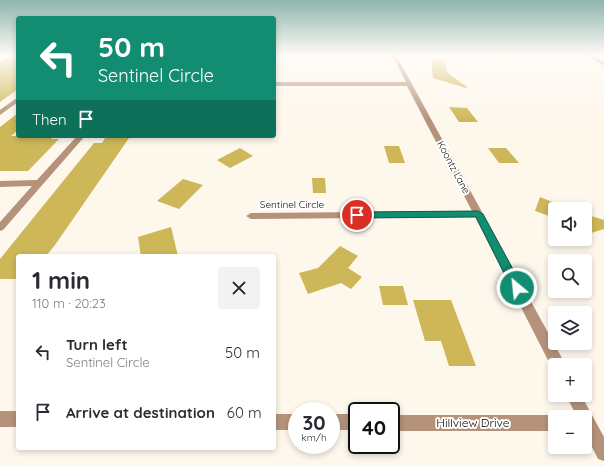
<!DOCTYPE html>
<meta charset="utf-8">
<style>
body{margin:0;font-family:Quicksand,sans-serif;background:#f2f2f3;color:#2b2b33;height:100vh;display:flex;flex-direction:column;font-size:15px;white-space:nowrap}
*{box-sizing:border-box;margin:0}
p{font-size:13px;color:#7c7c81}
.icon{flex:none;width:22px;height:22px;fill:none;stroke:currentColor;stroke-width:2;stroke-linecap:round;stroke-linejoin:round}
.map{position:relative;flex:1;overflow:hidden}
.drawer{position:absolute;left:16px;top:254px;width:260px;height:196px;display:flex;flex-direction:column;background:#fff;border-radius:4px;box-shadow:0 2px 6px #0003}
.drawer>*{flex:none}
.banner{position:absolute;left:16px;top:16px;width:260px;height:122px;border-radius:4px;box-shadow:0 2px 6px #0003;background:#138d71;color:#fff;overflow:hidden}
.tools{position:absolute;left:548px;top:202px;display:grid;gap:8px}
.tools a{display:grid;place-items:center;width:44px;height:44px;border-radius:4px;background:#fff;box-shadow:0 2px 6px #0003;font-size:20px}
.speed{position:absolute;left:288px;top:402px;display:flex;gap:8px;font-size:20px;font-weight:700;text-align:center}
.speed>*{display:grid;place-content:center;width:52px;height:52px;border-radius:50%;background:#fff;box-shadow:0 2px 6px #0003;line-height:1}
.speed small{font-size:10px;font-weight:400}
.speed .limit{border:2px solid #111;border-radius:6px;background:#fff;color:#111}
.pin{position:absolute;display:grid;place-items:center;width:34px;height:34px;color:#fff;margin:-17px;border:2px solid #fff;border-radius:50%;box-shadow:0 1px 4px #0007}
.me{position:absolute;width:44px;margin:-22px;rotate:332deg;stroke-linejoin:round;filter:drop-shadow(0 0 3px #0008)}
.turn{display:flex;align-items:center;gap:14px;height:84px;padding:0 16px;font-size:18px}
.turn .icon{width:52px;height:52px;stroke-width:2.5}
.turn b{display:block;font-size:28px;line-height:34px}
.then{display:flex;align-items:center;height:38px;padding:0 16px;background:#0003;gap:8px;font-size:15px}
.round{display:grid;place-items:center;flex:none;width:42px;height:42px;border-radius:4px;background:#f2f2f3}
.summary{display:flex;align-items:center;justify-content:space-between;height:68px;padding:0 16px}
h1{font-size:24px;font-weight:800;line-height:30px}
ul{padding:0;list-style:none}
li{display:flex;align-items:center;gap:12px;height:60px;padding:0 16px}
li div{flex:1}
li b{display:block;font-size:15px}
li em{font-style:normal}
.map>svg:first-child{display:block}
.building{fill:#cdb758}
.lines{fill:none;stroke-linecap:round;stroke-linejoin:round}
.minor{fill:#b5937b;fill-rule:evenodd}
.route{fill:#138d71;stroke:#0c5c49}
.labels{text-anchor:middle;stroke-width:4;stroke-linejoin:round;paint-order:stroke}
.street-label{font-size:10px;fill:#100b06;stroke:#fff}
.near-street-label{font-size:12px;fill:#100b06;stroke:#fff}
</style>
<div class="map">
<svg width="604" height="466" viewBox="0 0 604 466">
<rect width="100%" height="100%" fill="#fef7ec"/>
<g class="building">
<polygon points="12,55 18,55 18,89 0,102 0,62"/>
<polygon points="431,59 444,60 447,71 445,71 467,87 466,88 433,78"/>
<polygon points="449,107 467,108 478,122 459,122"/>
<polygon points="18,113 18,130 11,136 54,136 51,139 59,139 28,171 0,171 0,127"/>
<polygon points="105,138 129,138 55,245 46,256 18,256 18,279 0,279 0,259 94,143 102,143"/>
<polygon points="384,146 399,146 405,163 389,163"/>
<polygon points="240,148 253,156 230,168 217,160"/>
<polygon points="488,148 506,148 519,163 499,163"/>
<polygon points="312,178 325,178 326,193 313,193"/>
<polygon points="183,179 203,185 179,209 157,201"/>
<polygon points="540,197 555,203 555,218 535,211"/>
<polygon points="585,214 604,220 604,229 585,235"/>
<polygon points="171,227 178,256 141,256 138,237"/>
<polygon points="340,246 358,256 348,268 362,277 351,289 341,283 308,294 299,273 318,268"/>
<polygon points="379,286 403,286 408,305 383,305"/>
<polygon points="413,300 451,300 476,366 449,366 441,341 425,341"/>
</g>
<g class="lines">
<g class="minor">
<polygon points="392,55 396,55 563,360 565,365 555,365 555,371 553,370 475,217 251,219 246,216 251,213 472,211 407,86 274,86 274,82 406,82"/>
<polygon points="586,55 592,55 604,62 604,66"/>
<polygon points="18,97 18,102 0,115 0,110"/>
<polygon points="77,136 85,136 3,230 0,231 0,222 32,186 0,187 0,181 37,180"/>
<polygon points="566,395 581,395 604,437 604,461 598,459 585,433 585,417 577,417"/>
<rect x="0" y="411" width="18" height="16"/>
<rect x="274" y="414" width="23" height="16"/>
<rect x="331" y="414" width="26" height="16"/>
<polygon points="391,415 555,415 559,417 555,417 555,431 391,431"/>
</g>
</g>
<linearGradient id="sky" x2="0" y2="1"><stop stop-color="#8eb4ae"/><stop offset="0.46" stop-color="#fffbf6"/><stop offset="1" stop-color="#fffbf6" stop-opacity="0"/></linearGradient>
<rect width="604" height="120" fill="url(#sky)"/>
<polygon class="route" points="478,211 483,214 521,284 522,288 521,291 517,292 513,291 476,217 357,218 353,215 357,212"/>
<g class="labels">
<g class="street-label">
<text transform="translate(454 167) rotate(62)" y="4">Koontz Lane</text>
<text x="292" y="208">Sentinel Circle</text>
</g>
<g class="near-street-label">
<text x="473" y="427">Hillview Drive</text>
</g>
</g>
</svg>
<div class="tools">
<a><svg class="icon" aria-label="sound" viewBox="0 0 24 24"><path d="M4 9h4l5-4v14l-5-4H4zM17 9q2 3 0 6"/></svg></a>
<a><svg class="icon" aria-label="search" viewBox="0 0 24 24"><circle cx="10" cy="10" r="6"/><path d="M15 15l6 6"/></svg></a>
<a><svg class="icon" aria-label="layers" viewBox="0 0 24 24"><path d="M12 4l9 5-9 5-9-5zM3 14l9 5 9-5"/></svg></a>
<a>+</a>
<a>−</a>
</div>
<div class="speed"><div>30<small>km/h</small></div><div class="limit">40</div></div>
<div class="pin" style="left:357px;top:215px;background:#d93025"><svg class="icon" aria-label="arrive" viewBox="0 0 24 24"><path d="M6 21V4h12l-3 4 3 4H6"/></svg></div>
<svg class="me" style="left:517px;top:288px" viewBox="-20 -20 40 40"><circle r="17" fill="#138d71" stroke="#fff" stroke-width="3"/><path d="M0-11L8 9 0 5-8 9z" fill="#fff"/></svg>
<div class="banner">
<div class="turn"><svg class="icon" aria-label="left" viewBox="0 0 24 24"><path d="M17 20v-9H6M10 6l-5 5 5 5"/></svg><div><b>50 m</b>Sentinel Circle</div></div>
<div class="then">Then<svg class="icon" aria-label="arrive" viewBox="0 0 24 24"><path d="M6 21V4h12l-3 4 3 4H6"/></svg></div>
</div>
<section class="drawer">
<div class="summary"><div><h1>1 min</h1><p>110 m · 20:23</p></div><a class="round"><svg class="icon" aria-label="close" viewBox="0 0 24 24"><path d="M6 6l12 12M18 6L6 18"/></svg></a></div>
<ul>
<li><svg class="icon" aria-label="left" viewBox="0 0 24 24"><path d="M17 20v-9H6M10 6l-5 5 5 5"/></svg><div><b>Turn left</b><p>Sentinel Circle</p></div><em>50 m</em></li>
<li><svg class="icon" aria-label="arrive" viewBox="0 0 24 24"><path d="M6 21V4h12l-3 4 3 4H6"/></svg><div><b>Arrive at destination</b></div><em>60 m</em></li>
</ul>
</section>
</div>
